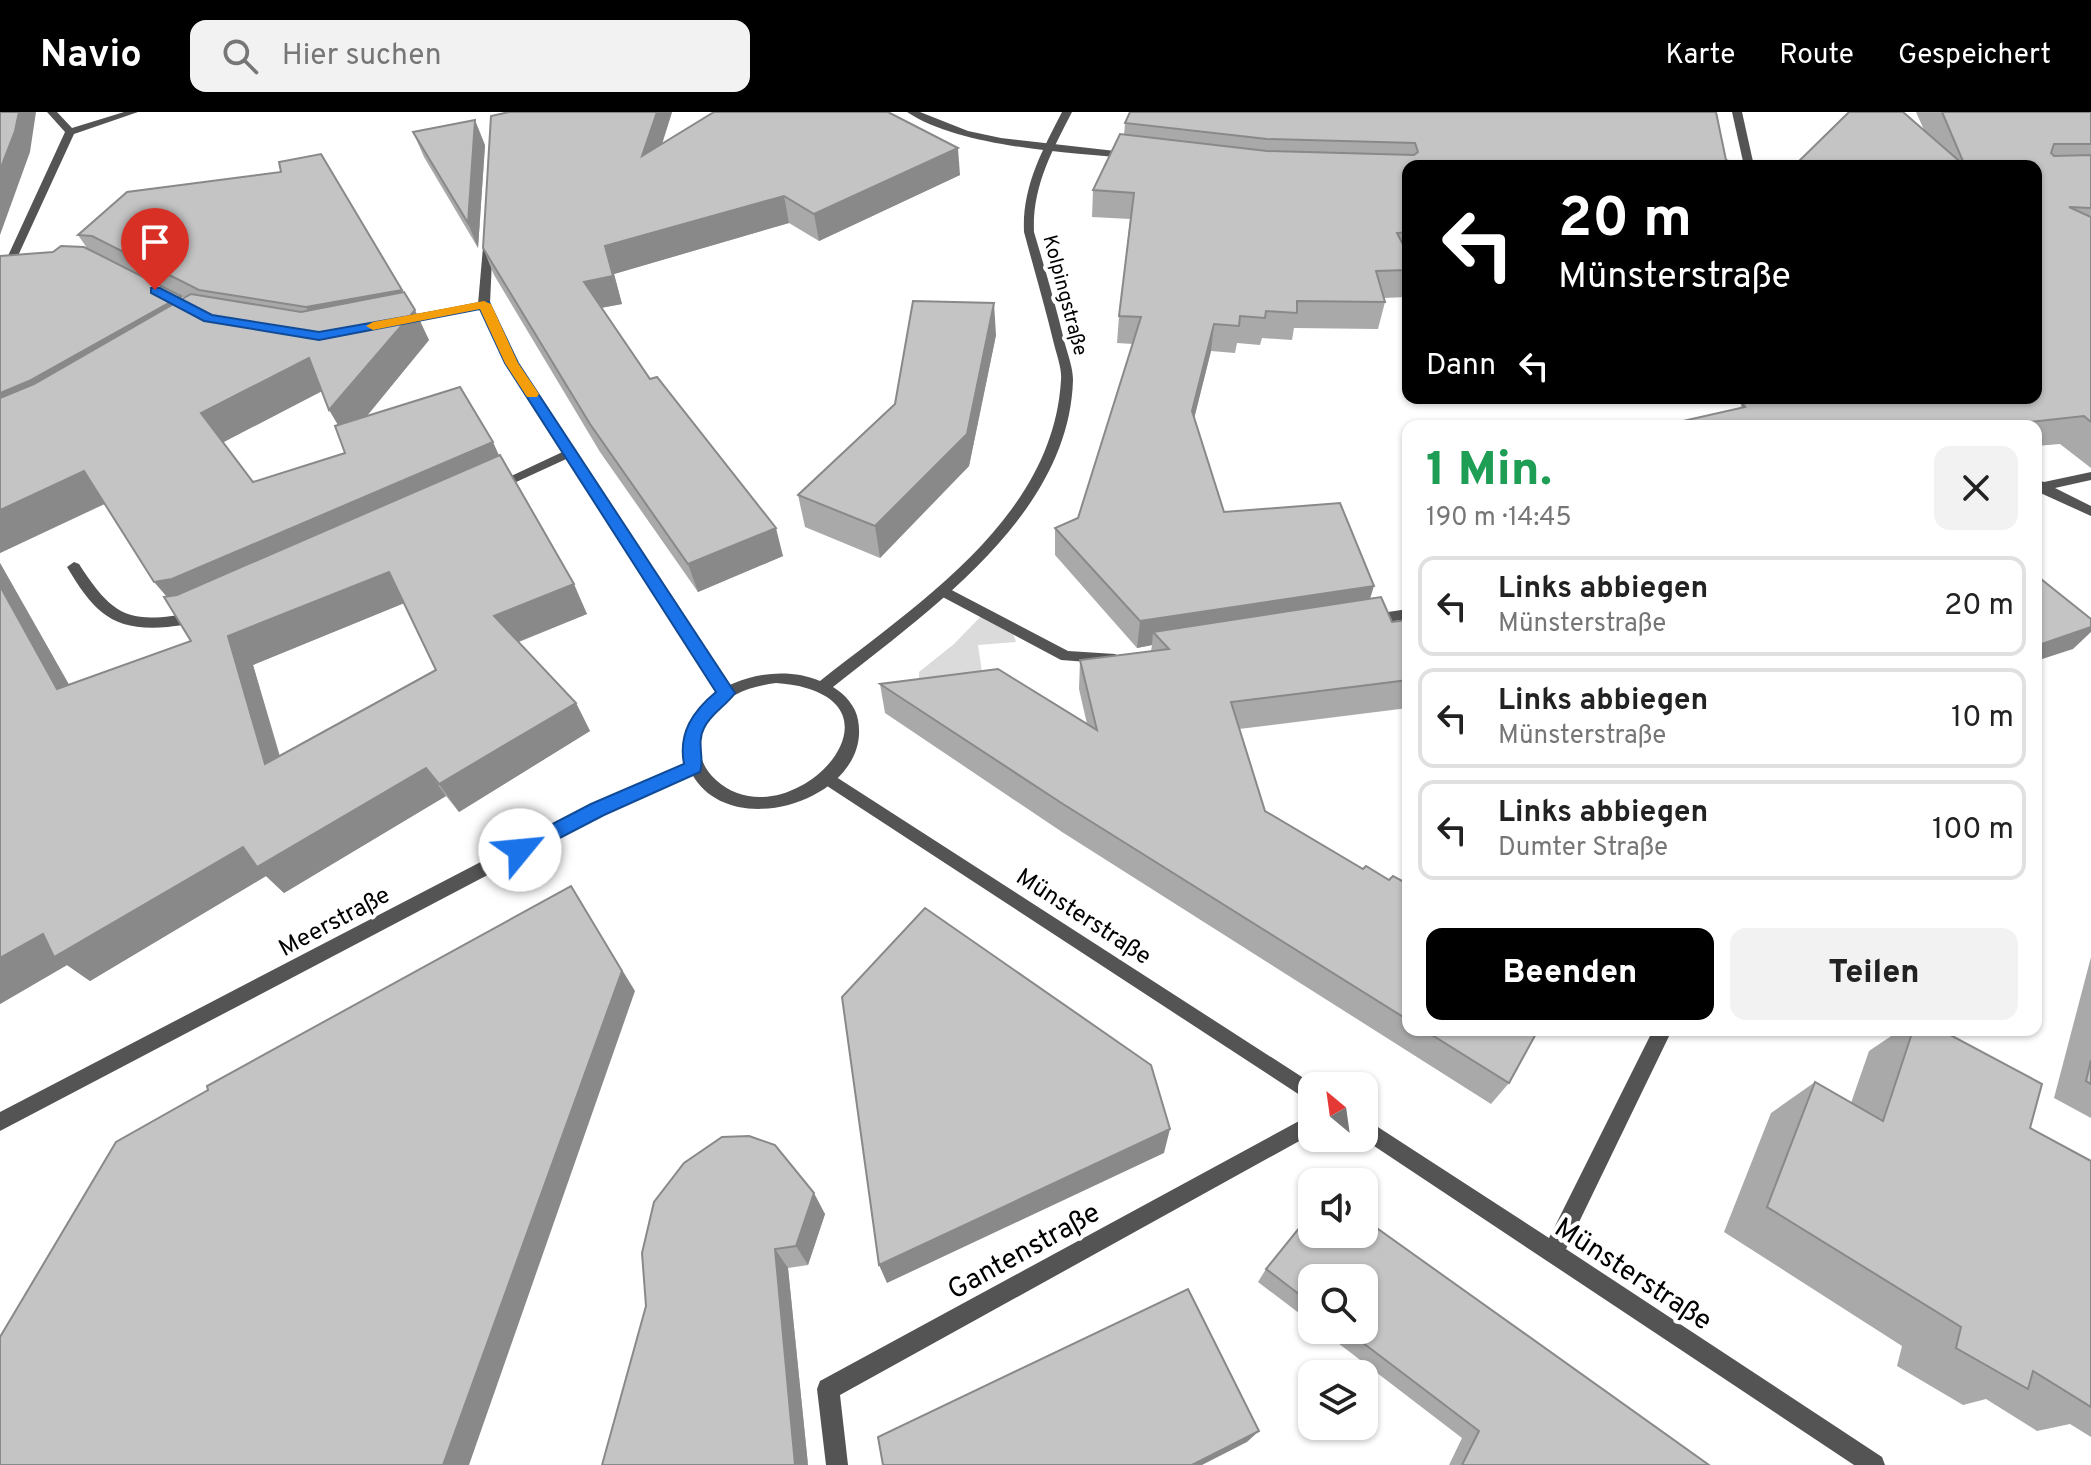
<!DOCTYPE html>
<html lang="de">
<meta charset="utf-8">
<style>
body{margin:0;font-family:Overpass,sans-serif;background:#f2f2f2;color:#222;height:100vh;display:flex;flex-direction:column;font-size:30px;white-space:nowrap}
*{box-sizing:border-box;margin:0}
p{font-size:26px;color:#767676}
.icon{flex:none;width:44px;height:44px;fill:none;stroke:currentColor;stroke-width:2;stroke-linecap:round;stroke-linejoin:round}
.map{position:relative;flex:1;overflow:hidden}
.drawer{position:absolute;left:1402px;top:308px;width:640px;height:616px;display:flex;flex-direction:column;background:#fff;border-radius:16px;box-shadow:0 2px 6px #0004}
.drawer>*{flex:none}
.guide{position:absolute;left:1402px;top:48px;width:640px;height:244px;border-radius:16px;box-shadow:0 2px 6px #0004;background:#000;color:#fff;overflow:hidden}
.needle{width:52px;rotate:331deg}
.buttons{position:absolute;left:1298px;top:960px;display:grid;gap:16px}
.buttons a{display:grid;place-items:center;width:80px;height:80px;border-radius:16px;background:#fff;box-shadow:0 2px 6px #0004;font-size:40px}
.pin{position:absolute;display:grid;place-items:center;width:68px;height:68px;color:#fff;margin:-82px -34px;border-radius:50% 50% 50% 0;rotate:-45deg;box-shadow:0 0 8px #0007}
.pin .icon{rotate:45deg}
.me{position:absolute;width:88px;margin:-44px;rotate:62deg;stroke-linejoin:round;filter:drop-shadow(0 0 6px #0008)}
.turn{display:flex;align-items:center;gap:28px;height:168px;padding:0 24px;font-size:36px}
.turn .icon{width:104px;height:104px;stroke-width:2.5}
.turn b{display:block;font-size:56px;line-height:68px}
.then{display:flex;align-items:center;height:76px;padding:0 24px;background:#0003;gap:16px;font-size:30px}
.round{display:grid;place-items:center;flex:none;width:84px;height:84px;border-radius:16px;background:#f2f2f2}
.head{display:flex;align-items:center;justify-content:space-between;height:136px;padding:0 24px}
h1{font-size:48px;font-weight:800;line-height:60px;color:#1e9e55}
.button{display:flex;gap:16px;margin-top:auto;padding:16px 24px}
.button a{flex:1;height:92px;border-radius:16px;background:#000;color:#fff;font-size:32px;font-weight:800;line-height:92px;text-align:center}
.button a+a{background:#f2f2f2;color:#222}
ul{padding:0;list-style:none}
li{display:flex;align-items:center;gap:24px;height:100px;margin:0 16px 12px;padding:0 8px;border:4px solid #e0e0e0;border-radius:16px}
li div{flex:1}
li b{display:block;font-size:30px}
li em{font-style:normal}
header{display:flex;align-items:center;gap:48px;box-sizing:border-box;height:112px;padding:0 40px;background:#000;color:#fff}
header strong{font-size:38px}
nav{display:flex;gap:44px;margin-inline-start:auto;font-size:28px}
.search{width:560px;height:72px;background:#f2f2f2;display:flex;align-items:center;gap:20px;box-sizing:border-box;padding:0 28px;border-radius:16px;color:#767676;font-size:30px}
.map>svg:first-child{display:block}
.green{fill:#dbdbdb}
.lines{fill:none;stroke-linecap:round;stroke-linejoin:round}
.service{fill:#545454;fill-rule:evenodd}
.pedestrian{fill:#545454;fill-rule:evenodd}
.minor{fill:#545454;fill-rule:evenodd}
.tertiary{fill:#545454;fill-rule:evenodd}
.wall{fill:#a9a9a9;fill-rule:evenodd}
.shaded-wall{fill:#898989}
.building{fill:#c4c4c4;stroke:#898989;stroke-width:2;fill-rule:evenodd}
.route{fill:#1a73e8;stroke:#114b97;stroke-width:2}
.slow{fill:#f59e0b}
.labels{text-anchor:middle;stroke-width:8;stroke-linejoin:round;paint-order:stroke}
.far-street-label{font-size:20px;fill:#000;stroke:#fff}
.street-label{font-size:24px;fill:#000;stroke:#fff}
.near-street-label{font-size:28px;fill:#000;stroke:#fff}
</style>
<header>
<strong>Navio</strong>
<div class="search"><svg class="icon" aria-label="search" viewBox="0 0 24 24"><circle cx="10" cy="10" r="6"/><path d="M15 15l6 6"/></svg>Hier suchen</div>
<nav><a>Karte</a><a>Route</a><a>Gespeichert</a></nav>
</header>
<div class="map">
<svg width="2091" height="1353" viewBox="0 0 2091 1353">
<rect width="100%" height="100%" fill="#fff"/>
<polygon class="green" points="988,497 1009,509 1016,530 978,533 983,567 919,574 919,560 954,532"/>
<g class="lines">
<g class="service">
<polygon points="571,336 577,340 575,343 501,377 491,377 490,374"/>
<path d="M 74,450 L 79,452 C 115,508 131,512 197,500 L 204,505 C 196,513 180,513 168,515 C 112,520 94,500 67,455 Z"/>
</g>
<polygon class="pedestrian" points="484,124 493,126 490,192 484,195 478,192"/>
<g class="minor">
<polygon points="47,0 57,0 72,16 124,0 138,0 74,22 17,146 8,148 7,146 65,20"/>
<path d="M 907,0 L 920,0 L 968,19 L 1001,26 L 1133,41 L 1138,44 L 1133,47 C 1069,40 961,36 907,0 Z"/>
<polygon points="1732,0 1742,0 1754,54 1744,54"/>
<polygon points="484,189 490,192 517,251 731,577 734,581 731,585 721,585 505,251 480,196 397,212 391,209 397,206"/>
<polygon points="2091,360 2091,368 2055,376 2091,394 2091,404 2036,379 2036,367 2044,370"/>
<polygon points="942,473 1068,539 1115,542 1122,547 1115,552 1061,548 937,482 935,478"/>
<polygon points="1408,497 1408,507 1368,513 1361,508 1368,503"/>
<polygon points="830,661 1316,974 1312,974 1312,991 824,672 822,667 824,662"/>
<polygon points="1653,918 1672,918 1566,1137 1882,1345 1885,1353 1854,1353 1362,1026 1364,1006 1549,1126"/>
<polygon points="1312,1002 1312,1022 840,1283 848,1353 826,1353 817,1277 820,1269"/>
</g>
<path class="tertiary" d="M 1062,0 L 1072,0 C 1052,39 1032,75 1034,120 C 1045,157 1056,194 1065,232 C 1068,243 1073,256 1073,268 C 1069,404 928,499 833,575 C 845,582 856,595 858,608 C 873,686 731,733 692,662 L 604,702 L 0,1019 L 0,1000 L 592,692 L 686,651 C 671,580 765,545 820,569 C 917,492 1053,406 1061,268 C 1062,257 1057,244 1054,232 C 1045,195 1034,157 1024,120 C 1022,75 1042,39 1062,0 ZM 776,571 C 786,572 797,573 806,576 C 908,605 784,730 716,668 C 685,640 703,601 735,583 C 748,576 762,573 776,571 Z"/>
</g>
<g class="wall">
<polygon points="672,0 662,32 960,63 819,129 789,111 614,162 622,192 602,196 650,267 783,444 698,480 600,340 494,163 483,136"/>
<polygon points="1716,0 1408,54 1408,185 1384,186 1385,190 1378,217 1294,216 1292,228 1262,226 1260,233 1237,231 1235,241 1211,239 1194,306 1224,400 1370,487 1392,510 1408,508 1408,596 1239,617 1265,699 1363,757 1389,768 1408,772 1408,918 1538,918 1509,971 1491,992 1062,720 885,601 880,572 1087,612 1079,577 1080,548 1151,539 1152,533 1137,536 1055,443 1055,416 1078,406 1133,232 1117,231 1119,204 1130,107 1092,105 1093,78 1124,23 1125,11"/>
<polygon points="1916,0 2091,0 2091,356 2060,332 2036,334 2036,314 1661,314 1740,296 1742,292 1769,286 2036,286 1794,54 1924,18"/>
<polygon points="413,20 485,33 478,136 424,45"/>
<path d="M 127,80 L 429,228 L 367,304 L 499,343 L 587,502 L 519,530 L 576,591 L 590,619 L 459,700 L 446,684 L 284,781 L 266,764 L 90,869 L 67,853 L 0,892 L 0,451 L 69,573 L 191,529 L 167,485 L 105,392 L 0,441 L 87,136 L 78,123 ZM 107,146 L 184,186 L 182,187 ZM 322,279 L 338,313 L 345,341 L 253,370 L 223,330 ZM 404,491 L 436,558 L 280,644 L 253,553 Z"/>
<polygon points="996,223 969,354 880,446 805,415 798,383"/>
<polygon points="2091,845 2091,1006 2054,986"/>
<polygon points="1900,918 1941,918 2030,1016 2091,1049 2091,1325 2070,1312 2037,1319 1986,1287 1963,1293 1897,1254 1902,1234 1724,1120 1771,1001 1815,970 1851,991 1869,939"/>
<polygon points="722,1025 825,1102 808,1153 788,1156 808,1353"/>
<polygon points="1312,1100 1312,1122 1364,1122 1364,1107 1709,1353 1449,1353 1462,1326 1321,1218 1364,1218 1364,1166 1312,1166 1312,1211 1258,1170 1266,1157"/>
</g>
<g class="shaded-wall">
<polygon points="19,0 36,0 30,40 0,123 0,58"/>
<polygon points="657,0 672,0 650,70 642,44"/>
<polygon points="475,8 485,33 478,136 468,111"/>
<polygon points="958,36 960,63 819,129 814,102"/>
<polygon points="784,84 789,111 614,162 622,192 593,197 584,170 605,134"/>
<polygon points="402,178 413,200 415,198 429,228 347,328 329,298 319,218 306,195"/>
<polygon points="181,184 195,206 0,312 0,281"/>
<polygon points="994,191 996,223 969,354 880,446 875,414"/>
<polygon points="1214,212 1211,239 1189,327 1192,299"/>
<polygon points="309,246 326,277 222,331 201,301"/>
<polygon points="493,330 507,361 180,500 154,470"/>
<polygon points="84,359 110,389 0,441 0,398"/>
<polygon points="776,416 783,444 698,480 688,452"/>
<polygon points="0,451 88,606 57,577 0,474"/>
<polygon points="389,460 407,490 253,553 290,680 265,652 228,524"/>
<polygon points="574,472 587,502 510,533 494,504"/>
<polygon points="1374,474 1366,500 1153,520 1152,533 1137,536 1140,509"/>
<polygon points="2091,515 2091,520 2073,537 2036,549 2036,534"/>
<polygon points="576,591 590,619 459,700 439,672"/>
<polygon points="426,656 446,684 284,781 266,764 90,869 67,853 0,892 0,846 43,822"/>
<polygon points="571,774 635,879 469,1353 443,1353"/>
<polygon points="1170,1017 1164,1041 887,1171 879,1153"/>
<polygon points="814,1081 825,1102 808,1153 796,1134"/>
<polygon points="775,1137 788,1156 808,1353 795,1353"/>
<polygon points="1259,1319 1247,1330 1202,1353 1192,1353"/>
</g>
<g class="building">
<polygon points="0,0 19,0 15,19 0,58"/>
<polygon points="509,0 657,0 642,44 714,0 888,0 958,36 814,102 784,84 605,134 613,164 584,170 650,267 657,265 776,416 688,452 590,312 483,136 491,4"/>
<polygon points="1130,0 1716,0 1726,48 1740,54 1408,54 1408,120 1397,121 1408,142 1408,158 1376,159 1385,190 1297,189 1297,201 1266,199 1265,206 1240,204 1239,214 1214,212 1192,299 1224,400 1340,391 1374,474 1140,509 1055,416 1078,406 1141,205 1119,204 1134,81 1093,78 1120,22 1267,39 1414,43 1418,40 1415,31 1267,27 1125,11"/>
<polygon points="1849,0 1903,0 1965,54 1794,54"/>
<polygon points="1942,0 2091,0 2091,32 2054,32 2051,41 2054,44 2091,43 2091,96 2069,95 2091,105 2091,310 2084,304 1995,314 1661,314 1745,295 1742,292 1769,286 1970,286 1972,289 1990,289 1990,286 2036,286 2036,54 1965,54"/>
<polygon points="475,8 468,111 413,20"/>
<polygon points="321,42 402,178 306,195 199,178 92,124 78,123 127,80 281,60 279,50"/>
<polygon points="61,134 84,135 181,184 29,269 0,281 0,144 53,140"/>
<polygon points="404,180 415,198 329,298 309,246 201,301 253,370 345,341 335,314 460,275 493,330 172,467 154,470 84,359 0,398 0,286 34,272 191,182 301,200"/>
<polygon points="913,189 994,191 967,322 875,414 798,383 895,292"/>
<path d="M 500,343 L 574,472 L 494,504 L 576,591 L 439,672 L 426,656 L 257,755 L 243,735 L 54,845 L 43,822 L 0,846 L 0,474 L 57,577 L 191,529 L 164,485 L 177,483 ZM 389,460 L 436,558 L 265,652 L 228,524 Z"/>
<polygon points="2036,463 2091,507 2091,515 2036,534"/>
<polygon points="1381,485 1392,510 1408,508 1408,568 1231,590 1265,699 1363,757 1366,754 1389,768 1393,764 1408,772 1408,908 1063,692 880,572 998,557 1097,618 1080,548 1169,537 1153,520"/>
<polygon points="571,774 622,859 443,1353 0,1353 0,1225 116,1030 208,978 207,974"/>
<polygon points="925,796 1151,953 1170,1017 879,1153 842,885"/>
<polygon points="1424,918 1538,918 1509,971"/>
<polygon points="1913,918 1941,918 2042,972 2030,1016 2091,1049 2091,1295 2033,1259 2028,1277 1956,1236 1961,1215 1767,1095 1815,970 1883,1009"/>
<polygon points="2091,948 2091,972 2086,969"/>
<polygon points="749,1024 775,1033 814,1081 796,1134 775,1137 795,1353 602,1353 646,1194 642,1141 654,1090 684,1051 722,1025"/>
<polygon points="1312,1100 1312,1122 1364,1122 1364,1107 1709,1353 1462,1353 1479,1319 1346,1218 1364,1218 1364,1166 1312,1166 1312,1192 1266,1157"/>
<polygon points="1188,1177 1259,1319 1192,1353 883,1353 878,1325"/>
</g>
<path class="route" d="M 151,176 L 160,176 L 212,203 L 319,220 L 489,190 L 518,251 L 735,581 C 726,594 711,601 704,616 C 696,631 705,647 700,660 L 604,703 L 527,743 L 514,743 L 511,738 L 514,732 L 591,692 L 684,652 C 678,621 693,599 716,580 L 505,251 L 480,197 L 319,228 L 204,209 L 151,181 Z"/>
<polygon class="slow" points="484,189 491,192 518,251 539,282 537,285 527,285 505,251 480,197 373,218 366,214 373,210"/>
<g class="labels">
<g class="far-street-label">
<text transform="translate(1066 183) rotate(75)" y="7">Kolpingstraße</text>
</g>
<g class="street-label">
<text transform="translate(1084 804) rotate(33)" y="8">Münsterstraße</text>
<text transform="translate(334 809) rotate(-28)" y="8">Meerstraße</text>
</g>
<g class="near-street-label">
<text transform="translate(1023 1138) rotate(-29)" y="10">Gantenstraße</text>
<text transform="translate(1634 1161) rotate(33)" y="10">Münsterstraße</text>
</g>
</g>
</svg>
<div class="buttons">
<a><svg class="needle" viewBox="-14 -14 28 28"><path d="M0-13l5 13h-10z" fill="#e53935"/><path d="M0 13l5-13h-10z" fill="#767676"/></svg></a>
<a><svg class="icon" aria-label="sound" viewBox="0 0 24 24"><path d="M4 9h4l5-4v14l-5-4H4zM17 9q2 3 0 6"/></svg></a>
<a><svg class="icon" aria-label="search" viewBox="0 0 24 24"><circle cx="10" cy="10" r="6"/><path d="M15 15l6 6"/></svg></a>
<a><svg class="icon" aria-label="layers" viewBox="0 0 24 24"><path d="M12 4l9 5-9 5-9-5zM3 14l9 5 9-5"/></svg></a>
</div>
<div class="pin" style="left:155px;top:178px;background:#d93025"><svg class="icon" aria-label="arrive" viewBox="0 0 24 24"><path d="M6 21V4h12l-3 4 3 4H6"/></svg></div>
<svg class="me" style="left:520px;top:738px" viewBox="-20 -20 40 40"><circle r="19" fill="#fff"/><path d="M0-13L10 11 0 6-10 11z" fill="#1a73e8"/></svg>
<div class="guide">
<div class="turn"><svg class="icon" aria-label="left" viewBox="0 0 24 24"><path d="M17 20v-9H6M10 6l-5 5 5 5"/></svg><div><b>20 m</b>Münsterstraße</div></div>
<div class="then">Dann<svg class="icon" aria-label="left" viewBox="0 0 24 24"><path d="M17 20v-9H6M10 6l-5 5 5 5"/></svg></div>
</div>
<section class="drawer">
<div class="head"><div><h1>1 Min.</h1><p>190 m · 14:45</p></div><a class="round"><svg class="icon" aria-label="close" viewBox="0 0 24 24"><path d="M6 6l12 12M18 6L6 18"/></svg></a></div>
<ul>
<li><svg class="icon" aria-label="left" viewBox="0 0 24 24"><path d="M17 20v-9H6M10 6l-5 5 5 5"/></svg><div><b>Links abbiegen</b><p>Münsterstraße</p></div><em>20 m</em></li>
<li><svg class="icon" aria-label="left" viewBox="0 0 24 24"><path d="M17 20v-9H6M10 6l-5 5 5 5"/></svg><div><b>Links abbiegen</b><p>Münsterstraße</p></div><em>10 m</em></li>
<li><svg class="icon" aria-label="left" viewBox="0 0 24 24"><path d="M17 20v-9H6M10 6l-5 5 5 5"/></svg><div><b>Links abbiegen</b><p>Dumter Straße</p></div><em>100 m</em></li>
</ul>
<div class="button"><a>Beenden</a><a>Teilen</a></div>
</section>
</div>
